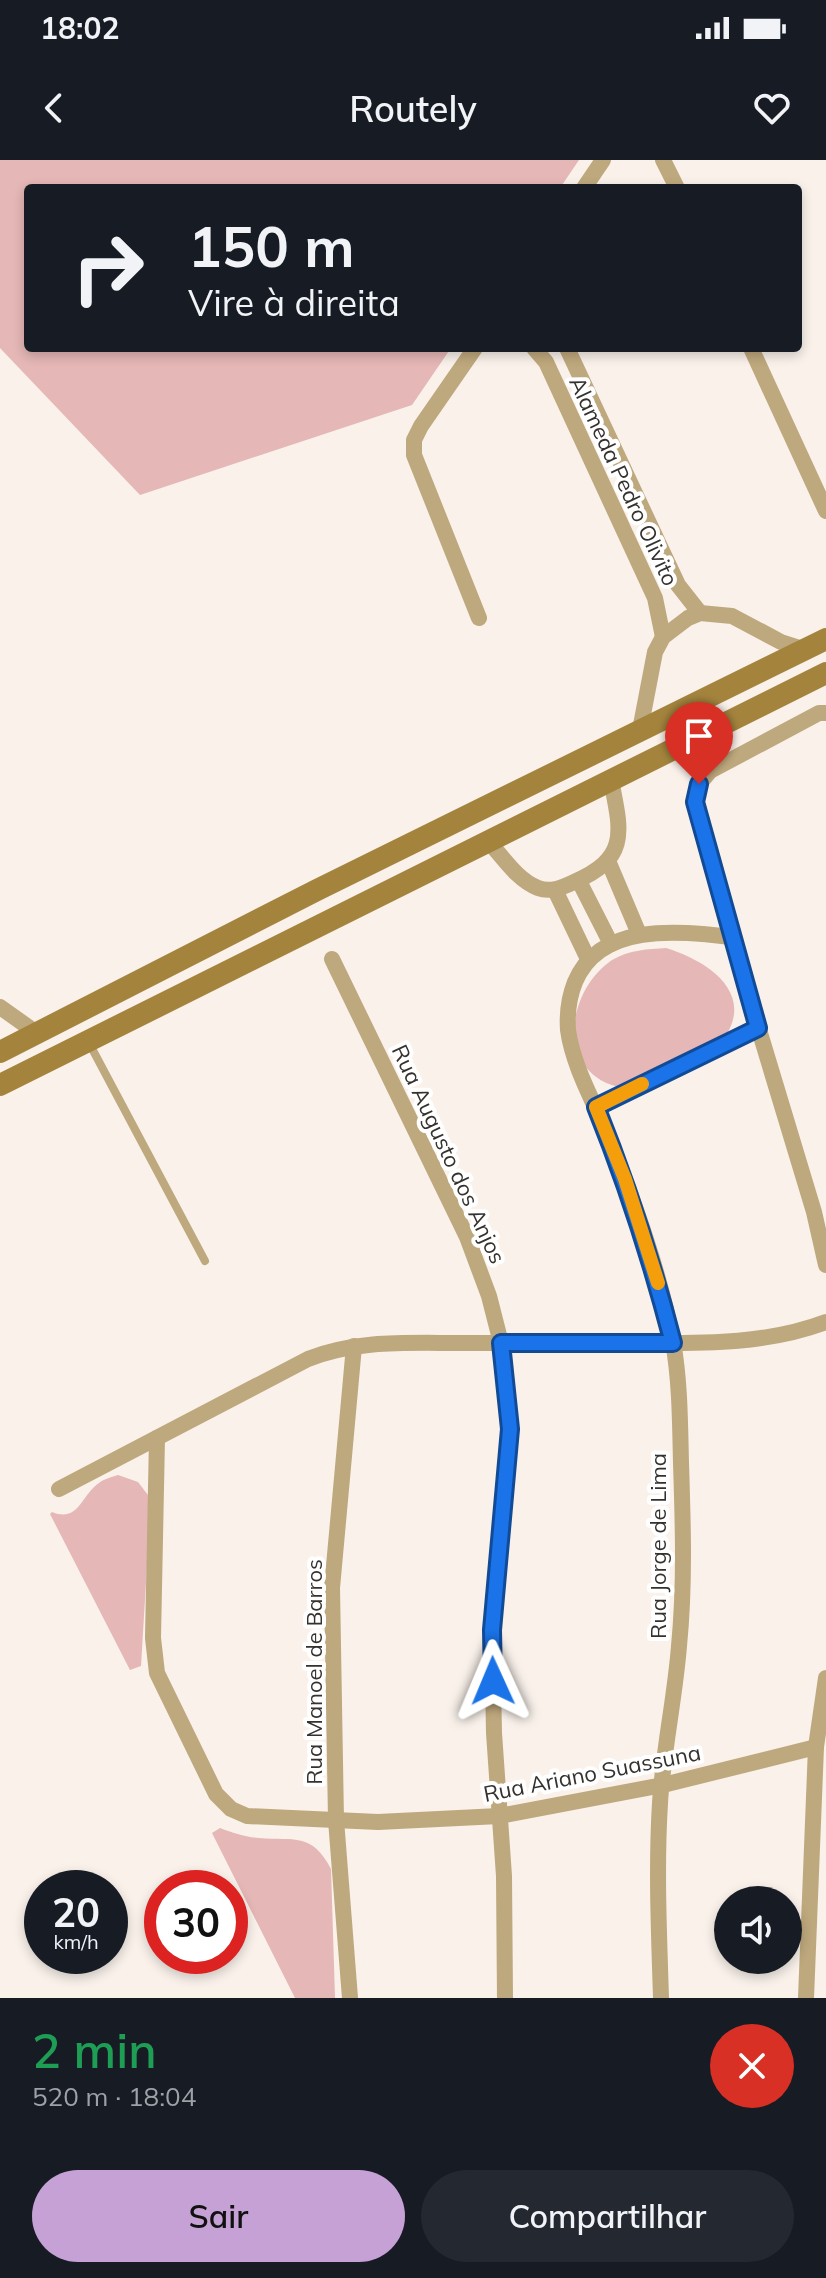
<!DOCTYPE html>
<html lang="pt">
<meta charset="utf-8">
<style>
body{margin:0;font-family:Mulish,sans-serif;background:#242831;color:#f1f3f6;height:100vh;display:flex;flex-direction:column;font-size:30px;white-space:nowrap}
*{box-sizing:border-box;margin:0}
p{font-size:26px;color:#9ea1a6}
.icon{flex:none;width:44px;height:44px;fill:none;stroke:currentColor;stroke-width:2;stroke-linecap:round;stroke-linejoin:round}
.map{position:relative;height:1838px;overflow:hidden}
.side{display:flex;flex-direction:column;background:#171b24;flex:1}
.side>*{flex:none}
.hud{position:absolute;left:24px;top:24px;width:778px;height:168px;border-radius:8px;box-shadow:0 4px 12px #0003;background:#171b24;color:#f1f3f6;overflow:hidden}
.fabs{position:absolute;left:714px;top:1726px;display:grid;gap:16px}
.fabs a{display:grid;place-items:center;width:88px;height:88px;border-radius:50%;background:#171b24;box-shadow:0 4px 12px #0003;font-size:40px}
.speed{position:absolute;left:24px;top:1710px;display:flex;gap:16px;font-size:40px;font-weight:700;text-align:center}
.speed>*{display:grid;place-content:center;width:104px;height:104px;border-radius:50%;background:#171b24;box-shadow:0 4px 12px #0003;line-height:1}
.speed small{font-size:20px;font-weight:400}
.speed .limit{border:12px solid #d22;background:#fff;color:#111}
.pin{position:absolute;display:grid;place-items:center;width:68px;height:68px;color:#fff;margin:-82px -34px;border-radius:50% 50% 50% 0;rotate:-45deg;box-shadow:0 0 8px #0007}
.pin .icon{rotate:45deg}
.me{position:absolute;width:88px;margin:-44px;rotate:359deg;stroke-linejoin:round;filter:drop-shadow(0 0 6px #0008)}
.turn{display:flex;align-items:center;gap:28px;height:168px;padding:0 32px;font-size:36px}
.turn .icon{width:104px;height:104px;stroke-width:2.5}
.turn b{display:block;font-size:56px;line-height:68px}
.round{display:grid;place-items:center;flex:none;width:84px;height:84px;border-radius:42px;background:#242831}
.headline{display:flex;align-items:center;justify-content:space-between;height:136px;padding:0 32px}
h1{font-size:48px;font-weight:600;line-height:60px;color:#1e9e55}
.primary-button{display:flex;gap:16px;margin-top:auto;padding:16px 32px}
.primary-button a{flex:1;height:92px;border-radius:48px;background:#c5a1d5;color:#111;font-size:32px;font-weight:600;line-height:92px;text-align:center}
.primary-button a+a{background:#242831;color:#f1f3f6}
.status{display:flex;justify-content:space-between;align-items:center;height:56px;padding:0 40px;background:#171b24;direction:ltr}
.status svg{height:22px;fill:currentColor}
header{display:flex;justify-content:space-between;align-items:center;height:104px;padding:0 32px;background:#171b24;font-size:36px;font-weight:600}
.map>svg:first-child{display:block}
.green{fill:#e5b7b6}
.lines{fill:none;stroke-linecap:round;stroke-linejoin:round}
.lane{stroke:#bea87d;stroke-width:8}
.street{stroke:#bea87d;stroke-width:16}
.secondary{stroke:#a4843d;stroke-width:22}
.route-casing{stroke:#114b97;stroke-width:20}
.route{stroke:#1a73e8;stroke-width:14}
.slow{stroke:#f59e0b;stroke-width:14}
.labels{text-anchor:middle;stroke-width:8;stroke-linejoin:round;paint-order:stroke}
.street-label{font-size:22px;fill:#34312e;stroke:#fff}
</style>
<div class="status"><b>18:02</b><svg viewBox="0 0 49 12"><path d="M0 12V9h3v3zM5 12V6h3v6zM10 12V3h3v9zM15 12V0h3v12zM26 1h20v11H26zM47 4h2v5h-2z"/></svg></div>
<header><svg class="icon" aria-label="back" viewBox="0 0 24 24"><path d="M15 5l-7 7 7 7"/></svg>Routely<svg class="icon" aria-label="heart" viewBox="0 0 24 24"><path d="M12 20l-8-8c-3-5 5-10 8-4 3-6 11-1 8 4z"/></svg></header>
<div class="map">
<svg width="826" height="1838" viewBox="0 0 826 1838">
<rect width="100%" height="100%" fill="#f9f1ea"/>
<g class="green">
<polygon points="0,0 579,0 560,28 28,28 28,188 451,188 412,245 140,335 0,188"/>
<path d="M 666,788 C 702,799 752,828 728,872 L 623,928 C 556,916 564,833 612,800 C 629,790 648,789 666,788 Z"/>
<path d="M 118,1315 L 138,1322 L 151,1339 L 141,1506 L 130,1510 L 50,1354 L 52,1352 C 79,1363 81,1335 99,1323 C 104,1319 112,1317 118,1315 Z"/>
<path d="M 220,1668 C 233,1673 245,1677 259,1678 C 294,1681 312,1672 331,1709 L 335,1838 L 295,1838 L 212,1673 Z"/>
</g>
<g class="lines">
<polyline class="lane" points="88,881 205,1101"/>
<g class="street">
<polyline points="663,0 677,28"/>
<polyline points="584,28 603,0"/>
<polyline points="475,188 421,266 414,280 414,295 479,458"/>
<polyline points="534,188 546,202 655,438 663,477"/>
<polyline points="567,188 678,425 700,453"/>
<polyline points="751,188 826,351"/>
<polyline points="826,553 819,553 710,611 699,624 695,642 731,777 814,1052 826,1105"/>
<polyline points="640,570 655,492 663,477 688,458 700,453 732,456 781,482 806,490"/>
<path d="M 488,681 C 503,697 517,720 538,728 C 551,733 563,727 574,722 C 630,698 621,671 611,620"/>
<polyline points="609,703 639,774"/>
<polyline points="579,721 611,784"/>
<polyline points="555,730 588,799"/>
<polyline points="332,799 467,1077 489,1136 501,1183 510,1269 492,1470 494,1573 504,1716 505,1838"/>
<polyline points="0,847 38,874"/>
<polyline points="596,947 758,868"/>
<polyline points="157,1278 153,1478 157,1513 216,1634 231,1649 247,1656 378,1662 499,1656 663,1625 816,1587"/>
<path d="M 59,1329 L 308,1199 C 357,1180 406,1183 458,1183 C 515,1183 571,1183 628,1183 C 694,1183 763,1186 826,1162"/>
<polyline points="350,1838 336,1660 332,1428 354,1186"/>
<path d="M 661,1838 C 659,1773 656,1708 660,1643 C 663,1591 675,1538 679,1486 C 685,1425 683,1364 681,1303 C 680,1263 680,1221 673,1182 C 660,1113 635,1044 609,978 C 595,944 573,907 568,870 C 567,855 569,837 575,822 C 600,762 678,771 731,777"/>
<polyline points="806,1838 816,1587 826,1518"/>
</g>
<g class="secondary">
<polyline points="0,892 317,730 826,479"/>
<polyline points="0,925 826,513"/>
</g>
</g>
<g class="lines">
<g class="route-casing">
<path id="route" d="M 493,1521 L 492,1470 L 510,1269 L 501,1183 L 673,1183 C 652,1102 627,1024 596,947 L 758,868 L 695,642 L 699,624"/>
</g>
<use href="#route" class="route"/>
<polyline class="slow" points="642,924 596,947 625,1019 658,1123"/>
</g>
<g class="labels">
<g class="street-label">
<text transform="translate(624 321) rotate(65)" y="8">Alameda Pedro Olivito</text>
<text transform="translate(449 994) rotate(65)" y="8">Rua Augusto dos Anjos</text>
<text transform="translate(658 1386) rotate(-90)" y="8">Rua Jorge de Lima</text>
<text transform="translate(314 1512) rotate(-90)" y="8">Rua Manoel de Barros</text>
<text transform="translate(592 1613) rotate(-11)" y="8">Rua Ariano Suassuna</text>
</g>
</g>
</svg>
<div class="fabs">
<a><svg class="icon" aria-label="sound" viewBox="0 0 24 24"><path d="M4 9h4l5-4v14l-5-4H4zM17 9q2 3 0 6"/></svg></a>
</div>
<div class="speed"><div>20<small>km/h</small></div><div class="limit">30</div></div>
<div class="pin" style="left:699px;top:624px;background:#d93025"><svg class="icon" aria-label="arrive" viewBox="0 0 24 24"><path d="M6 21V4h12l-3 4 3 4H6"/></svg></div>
<svg class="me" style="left:493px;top:1521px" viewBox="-20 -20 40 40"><path d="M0-17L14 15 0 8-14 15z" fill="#1a73e8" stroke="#fff" stroke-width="4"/></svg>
<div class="hud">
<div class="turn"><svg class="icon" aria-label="right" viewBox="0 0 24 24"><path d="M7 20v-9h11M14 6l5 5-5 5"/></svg><div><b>150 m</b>Vire à direita</div></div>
</div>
</div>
<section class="side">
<div class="headline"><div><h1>2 min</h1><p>520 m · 18:04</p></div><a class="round" style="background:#d93025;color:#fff"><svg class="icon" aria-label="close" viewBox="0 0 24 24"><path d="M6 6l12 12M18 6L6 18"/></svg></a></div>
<div class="primary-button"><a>Sair</a><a>Compartilhar</a></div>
</section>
